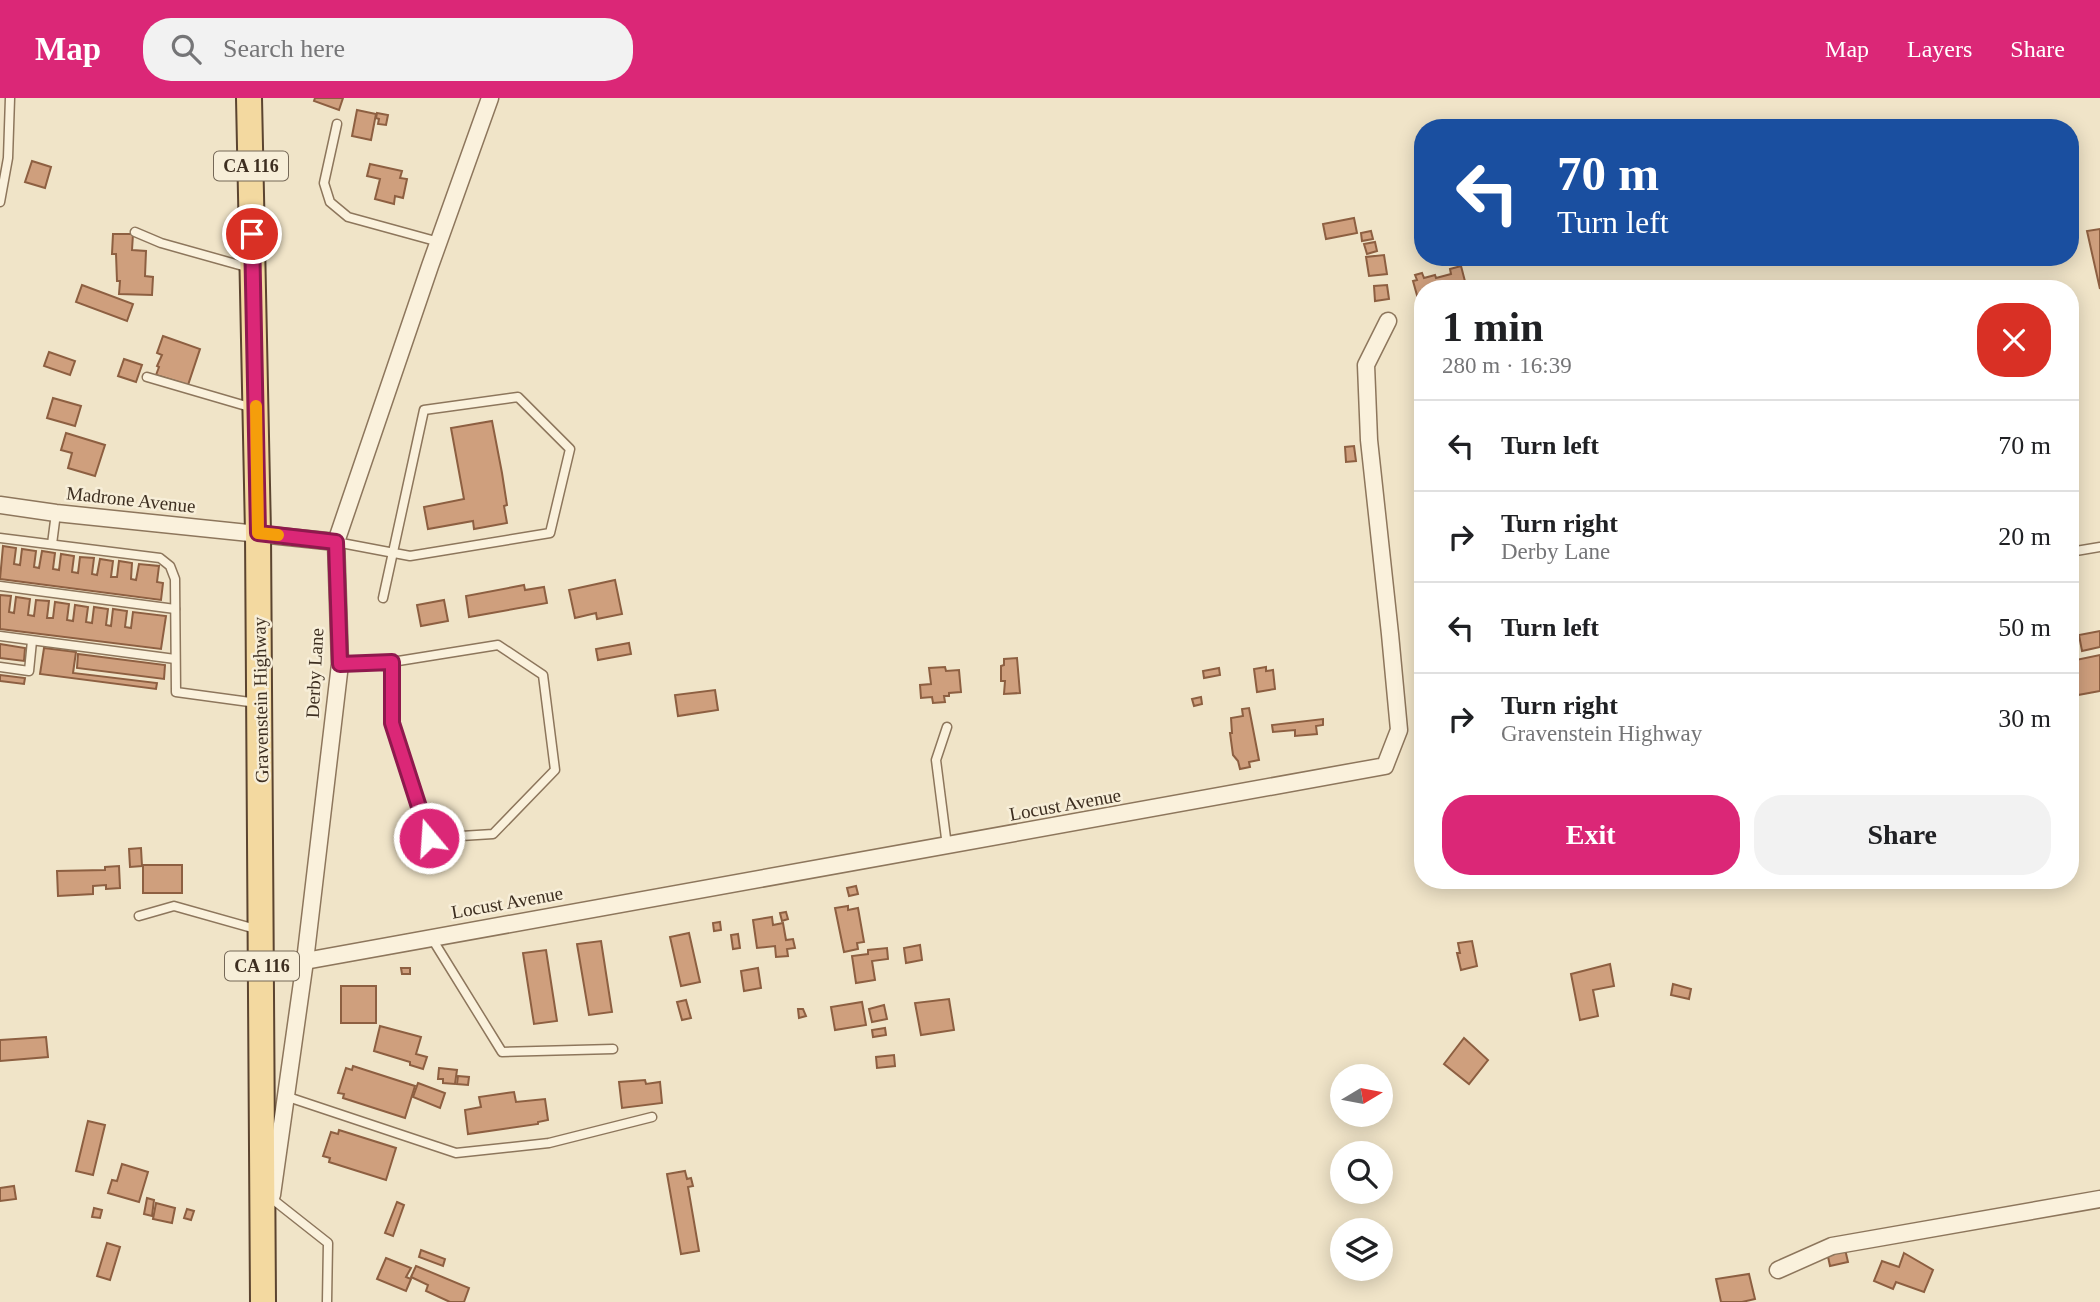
<!DOCTYPE html>
<meta charset="utf-8">
<style>
body{margin:0;font-family:"Times New Roman",serif;background:#f2f2f2;color:#202124;height:100vh;display:flex;flex-direction:column;font-size:26px;white-space:nowrap}
*{box-sizing:border-box;margin:0}
p{font-size:23px;color:#757577}
.icon{flex:none;width:38px;height:38px;fill:none;stroke:currentColor;stroke-width:2;stroke-linecap:round;stroke-linejoin:round}
.map{position:relative;flex:1;overflow:hidden}
.sheet{position:absolute;left:1414px;top:182px;width:665px;height:609px;display:flex;flex-direction:column;background:#fff;border-radius:28px;box-shadow:0 4px 18px #0003}
.sheet>*{flex:none}
.banner{position:absolute;left:1414px;top:21px;width:665px;height:147px;border-radius:28px;box-shadow:0 4px 18px #0003;background:#1a4fa0;color:#fff;overflow:hidden}
.needle{width:46px;rotate:80deg}
.controls{position:absolute;left:1330px;top:966px;display:grid;gap:14px}
.controls a{display:grid;place-items:center;width:63px;height:63px;border-radius:50%;background:#fff;box-shadow:0 4px 18px #0003;font-size:35px}
.pin{position:absolute;display:grid;place-items:center;width:60px;height:60px;color:#fff;margin:-30px;border:4px solid #fff;border-radius:50%;box-shadow:0 2px 7px #0007}
.me{position:absolute;width:77px;margin:-38px;rotate:342deg;stroke-linejoin:round;filter:drop-shadow(0 0 5px #0008)}
.turn{display:flex;align-items:center;gap:24px;height:147px;padding:0 28px;font-size:32px}
.turn .icon{width:91px;height:91px;stroke-width:2.5}
.turn b{display:block;font-size:49px;line-height:60px}
.round{display:grid;place-items:center;flex:none;width:74px;height:74px;border-radius:28px;background:#f2f2f2}
.head{display:flex;align-items:center;justify-content:space-between;height:119px;padding:0 28px}
h1{font-size:42px;font-weight:600;line-height:52px}
.action{display:flex;gap:14px;margin-top:auto;padding:14px 28px}
.action a{flex:1;height:80px;border-radius:28px;background:#db2777;color:#fff;font-size:28px;font-weight:600;line-height:80px;text-align:center}
.action a+a{background:#f2f2f2;color:#202124}
ul{padding:0;list-style:none}
li{display:flex;align-items:center;gap:21px;height:91px;padding:0 28px;border-top:2px solid #e0e0e0}
li div{flex:1}
li b{display:block;font-size:26px}
li em{font-style:normal}
header{display:flex;align-items:center;gap:42px;box-sizing:border-box;height:98px;padding:0 35px;background:#db2777;color:#fff}
header strong{font-size:33px}
nav{display:flex;gap:38px;margin-inline-start:auto;font-size:24px}
.search{width:490px;height:63px;background:#f2f2f2;display:flex;align-items:center;gap:18px;box-sizing:border-box;padding:0 24px;border-radius:28px;color:#757577;font-size:26px}
.map>svg:first-child{display:block}
.building{fill:#cf9f7d;stroke:#8d5f41;stroke-width:2}
.lines{fill:none;stroke-linecap:round;stroke-linejoin:round}
.lane-casing{stroke:#8d765c;stroke-width:11}
.street-casing{stroke:#8d765c;stroke-width:19}
.primary-casing{stroke:#5b4430;stroke-width:28}
.lane{stroke:#faf1dc;stroke-width:8}
.street{stroke:#faf1dc;stroke-width:16}
.primary{stroke:#f3d9a0;stroke-width:24}
.route-casing{stroke:#8e194d;stroke-width:18}
.route{stroke:#db2777;stroke-width:12}
.slow{stroke:#f59e0b;stroke-width:12}
.labels{text-anchor:middle;stroke-width:5;stroke-linejoin:round;paint-order:stroke}
.shield{fill:#f7eed8;stroke:#756857;stroke-width:2}
.shield-label{font-size:18px;font-weight:bold;fill:#3d2e20}
.street-label{font-size:19px;fill:#3d2e20;stroke:#f7eed8}
</style>
<header>
<strong>Map</strong>
<div class="search"><svg class="icon" aria-label="search" viewBox="0 0 24 24"><circle cx="10" cy="10" r="6"/><path d="M15 15l6 6"/></svg>Search here</div>
<nav><a>Map</a><a>Layers</a><a>Share</a></nav>
</header>
<div class="map">
<svg width="2100" height="1204" viewBox="0 0 2100 1204">
<rect width="100%" height="100%" fill="#f0e4c8"/>
<g class="building">
<polygon points="315,0 343,0 339,12 314,3"/>
<polygon points="357,12 376,16 371,42 352,38"/>
<polygon points="377,15 388,17 386,27 378,26 379,21 376,20"/>
<polygon points="32,63 51,69 45,90 25,84"/>
<polygon points="370,66 402,73 400,80 407,81 403,100 395,98 394,106 375,101 380,81 367,78"/>
<polygon points="1354,120 1357,135 1326,141 1323,126"/>
<polygon points="2100,131 2100,191 2087,133"/>
<polygon points="1371,133 1373,141 1362,143 1361,135"/>
<polygon points="113,136 133,136 132,152 146,153 145,178 153,179 152,197 119,196 120,183 117,183 116,156 112,156"/>
<polygon points="1375,144 1377,153 1367,156 1364,146"/>
<polygon points="1384,157 1387,176 1369,178 1366,159"/>
<polygon points="1461,168 1467,191 1423,191 1423,207 1420,208 1413,183 1417,182 1415,177 1422,175 1424,180 1435,177 1436,180 1451,176 1450,171"/>
<polygon points="82,187 133,206 127,223 76,204"/>
<polygon points="1387,187 1389,201 1375,203 1374,188"/>
<polygon points="163,238 200,251 188,287 156,277 159,269 157,268 162,257 157,255"/>
<polygon points="49,254 75,263 70,277 44,268"/>
<polygon points="124,261 142,267 136,284 118,278"/>
<polygon points="53,300 81,308 75,328 47,320"/>
<polygon points="492,323 502,375 507,407 504,408 507,425 474,431 473,423 428,431 424,409 464,401 451,330"/>
<polygon points="66,335 105,347 95,378 68,370 72,355 61,352"/>
<polygon points="1354,348 1356,363 1346,364 1345,349"/>
<polygon points="3,448 16,450 14,466 20,467 22,451 36,453 34,469 39,470 42,453 55,455 53,471 59,472 61,456 74,458 72,474 78,475 80,459 94,460 92,476 97,477 100,461 113,463 111,479 117,479 119,463 132,465 131,481 136,482 139,466 159,468 157,484 163,485 161,502 0,481"/>
<polygon points="615,482 622,516 597,521 596,515 575,520 569,492"/>
<polygon points="524,487 525,492 544,489 547,505 469,519 466,498"/>
<polygon points="0,497 11,498 9,514 14,515 16,499 30,501 28,517 34,518 36,502 49,503 47,520 53,520 55,504 69,506 67,522 73,523 75,507 88,509 86,524 92,525 94,509 108,511 106,527 111,528 113,511 127,513 125,529 131,530 133,514 166,518 161,551 0,531"/>
<polygon points="444,502 448,523 421,528 417,507"/>
<polygon points="2100,533 2100,549 2082,553 2079,537"/>
<polygon points="629,545 631,556 598,562 596,551"/>
<polygon points="0,546 25,550 24,563 0,560"/>
<polygon points="44,550 76,554 73,575 157,585 156,591 40,576"/>
<polygon points="78,556 165,567 164,581 77,570"/>
<polygon points="2100,557 2100,593 2078,597 2071,563"/>
<polygon points="1017,560 1020,595 1004,596 1005,583 1001,583 1001,568 1004,567 1004,561"/>
<polygon points="945,569 946,573 959,572 961,594 949,595 949,598 944,598 945,604 933,605 932,599 921,600 920,587 931,586 929,570"/>
<polygon points="1266,569 1266,573 1273,572 1275,591 1257,594 1254,571"/>
<polygon points="1219,570 1220,577 1204,580 1203,573"/>
<polygon points="0,577 25,580 24,586 0,583"/>
<polygon points="715,592 718,612 678,618 675,597"/>
<polygon points="1201,599 1202,606 1194,608 1192,601"/>
<polygon points="1249,610 1259,662 1249,664 1250,669 1240,671 1238,663 1233,657 1230,635 1232,635 1231,620 1243,618 1242,611"/>
<polygon points="1323,621 1323,627 1316,628 1317,636 1295,638 1295,632 1273,634 1272,627"/>
<polygon points="141,750 142,768 130,769 129,751"/>
<rect x="143" y="767" width="39" height="28"/>
<polygon points="119,768 120,790 106,791 106,787 93,788 93,796 58,798 57,773 105,772 105,769"/>
<polygon points="856,788 858,796 849,798 847,790"/>
<polygon points="848,808 848,812 858,810 864,844 857,845 858,851 844,854 835,810"/>
<polygon points="786,814 788,821 782,823 780,815"/>
<polygon points="772,819 773,827 783,825 786,842 793,841 795,850 787,851 788,858 776,859 775,848 757,850 753,822"/>
<polygon points="720,824 721,832 714,833 713,825"/>
<polygon points="689,835 700,884 681,888 670,839"/>
<polygon points="738,836 740,850 733,851 731,837"/>
<polygon points="601,843 612,914 589,917 577,846"/>
<polygon points="1472,843 1477,868 1461,872 1457,855 1460,855 1458,845"/>
<polygon points="920,847 922,862 906,865 904,850"/>
<polygon points="887,850 888,861 872,863 875,882 856,885 852,858 868,856 868,852"/>
<polygon points="546,852 557,923 534,926 523,855"/>
<polygon points="1610,866 1614,888 1593,892 1598,918 1580,922 1571,876"/>
<polygon points="401,870 410,870 410,876 402,876"/>
<polygon points="758,870 761,890 744,893 741,873"/>
<polygon points="1673,886 1691,891 1689,901 1671,897"/>
<rect x="341" y="888" width="35" height="37"/>
<polygon points="949,901 954,932 921,937 915,905"/>
<polygon points="686,902 691,920 682,922 677,904"/>
<polygon points="862,904 866,927 835,932 831,909"/>
<polygon points="884,907 887,921 872,924 869,911"/>
<polygon points="798,911 803,911 806,918 799,920"/>
<polygon points="380,928 421,939 416,956 427,959 423,971 410,967 410,964 374,953"/>
<polygon points="885,930 886,937 873,939 872,932"/>
<polygon points="46,939 48,959 0,963 0,942"/>
<polygon points="1464,940 1488,962 1469,986 1444,966"/>
<polygon points="894,957 895,968 877,970 876,959"/>
<polygon points="353,968 415,988 405,1020 343,1000 344,996 338,995 346,970 352,972"/>
<polygon points="439,970 457,972 455,986 443,985 443,981 438,981"/>
<polygon points="458,978 469,979 468,987 457,986"/>
<polygon points="645,982 646,986 660,984 662,1005 622,1010 619,984"/>
<polygon points="418,985 445,995 440,1010 413,999"/>
<polygon points="514,994 516,1004 545,1001 548,1022 538,1024 538,1026 468,1036 465,1012 481,1009 479,999"/>
<polygon points="88,1023 105,1027 93,1077 76,1073"/>
<polygon points="339,1032 396,1050 386,1082 329,1064 330,1060 323,1058 331,1034 338,1036"/>
<polygon points="122,1066 148,1074 139,1104 108,1095 112,1082 117,1083"/>
<polygon points="685,1073 687,1081 691,1080 693,1088 688,1089 699,1153 681,1156 667,1076"/>
<polygon points="14,1088 16,1101 0,1103 0,1090"/>
<polygon points="147,1100 154,1102 152,1118 144,1116"/>
<polygon points="397,1104 404,1107 393,1138 385,1135"/>
<polygon points="156,1105 175,1110 172,1125 153,1121"/>
<polygon points="94,1110 102,1112 100,1120 92,1119"/>
<polygon points="187,1111 194,1113 191,1122 184,1120"/>
<polygon points="107,1145 120,1149 110,1182 97,1178"/>
<polygon points="1845,1151 1848,1164 1830,1168 1827,1154"/>
<polygon points="421,1152 445,1161 443,1168 419,1159"/>
<polygon points="1904,1155 1933,1172 1924,1194 1896,1184 1893,1191 1874,1183 1882,1163 1899,1169"/>
<polygon points="386,1160 411,1170 406,1179 411,1181 406,1193 377,1181"/>
<polygon points="416,1168 469,1190 464,1204 450,1204 426,1193 428,1187 411,1179"/>
<polygon points="1749,1176 1755,1201 1742,1204 1721,1204 1716,1181"/>
</g>
<g class="lines">
<g class="lane-casing">
<g id="lane">
<polyline points="337,26 324,85 330,104 348,119 439,144"/>
<polyline points="0,104 8,60 10,0"/>
<polyline points="135,134 161,145 250,170"/>
<polyline points="147,279 253,310"/>
<polyline points="0,440 160,460 170,468 175,481 176,594 257,605"/>
<polyline points="336,444 410,458 550,435 570,351 518,299 424,312 383,500"/>
<polyline points="52,446 56,415"/>
<polyline points="2070,454 2100,449"/>
<polyline points="0,488 175,511"/>
<polyline points="0,538 175,561"/>
<polyline points="340,566 392,564 498,547 543,577 555,672 493,736 429,740 392,625 392,564"/>
<polyline points="0,569 29,573 32,543"/>
<polyline points="947,748 936,662 947,629"/>
<polyline points="139,818 174,808 259,832"/>
<polyline points="431,839 502,954 613,951"/>
<polyline points="285,998 456,1055 549,1045 652,1019"/>
<polyline points="271,1100 328,1145 327,1204"/>
</g>
</g>
<g class="street-casing">
<g id="street">
<polyline points="0,407 56,415 336,444"/>
<polyline points="305,863 1385,668 1399,632 1390,536 1369,342 1366,267 1388,223"/>
<polyline points="272,1097 305,863 340,566 336,444 430,168 490,0"/>
<polyline points="1778,1172 1832,1148 2100,1101"/>
</g>
</g>
<g class="primary-casing">
<polyline id="primary" points="249,0 258,435 263,1204"/>
</g>
<use href="#lane" class="lane"/>
<use href="#street" class="street"/>
<use href="#primary" class="primary"/>
</g>
<g class="lines">
<g class="route-casing">
<polyline id="route" points="252,136 258,435 336,444 340,566 392,564 392,625 429,740"/>
</g>
<use href="#route" class="route"/>
<polyline class="slow" points="256,308 258,435 278,437"/>
</g>
<g class="labels">
<g class="shield">
<rect x="214" y="53.5" width="74" height="29" rx="5"/>
<rect x="225" y="853.5" width="74" height="29" rx="5"/>
</g>
<g class="shield-label">
<text x="251" y="74">CA 116</text>
<text x="262" y="874">CA 116</text>
</g>
<g class="street-label">
<text transform="translate(131 401) rotate(6)" y="7">Madrone Avenue</text>
<text transform="translate(314 575) rotate(-87)" y="7">Derby Lane</text>
<text transform="translate(260 602) rotate(-91)" y="7">Gravenstein Highway</text>
<text transform="translate(1065 706) rotate(-10)" y="7">Locust Avenue</text>
<text transform="translate(507 804) rotate(-10)" y="7">Locust Avenue</text>
</g>
</g>
</svg>
<div class="controls">
<a><svg class="needle" viewBox="-14 -14 28 28"><path d="M0-13l5 13h-10z" fill="#e53935"/><path d="M0 13l5-13h-10z" fill="#757577"/></svg></a>
<a><svg class="icon" aria-label="search" viewBox="0 0 24 24"><circle cx="10" cy="10" r="6"/><path d="M15 15l6 6"/></svg></a>
<a><svg class="icon" aria-label="layers" viewBox="0 0 24 24"><path d="M12 4l9 5-9 5-9-5zM3 14l9 5 9-5"/></svg></a>
</div>
<div class="pin" style="left:252px;top:136px;background:#d93025"><svg class="icon" aria-label="arrive" viewBox="0 0 24 24"><path d="M6 21V4h12l-3 4 3 4H6"/></svg></div>
<svg class="me" style="left:429px;top:740px" viewBox="-20 -20 40 40"><circle r="17" fill="#db2777" stroke="#fff" stroke-width="3"/><path d="M0-11L8 9 0 5-8 9z" fill="#fff"/></svg>
<div class="banner">
<div class="turn"><svg class="icon" aria-label="left" viewBox="0 0 24 24"><path d="M17 20v-9H6M10 6l-5 5 5 5"/></svg><div><b>70 m</b>Turn left</div></div>
</div>
<section class="sheet">
<div class="head"><div><h1>1 min</h1><p>280 m · 16:39</p></div><a class="round" style="background:#d93025;color:#fff"><svg class="icon" aria-label="close" viewBox="0 0 24 24"><path d="M6 6l12 12M18 6L6 18"/></svg></a></div>
<ul>
<li><svg class="icon" aria-label="left" viewBox="0 0 24 24"><path d="M17 20v-9H6M10 6l-5 5 5 5"/></svg><div><b>Turn left</b></div><em>70 m</em></li>
<li><svg class="icon" aria-label="right" viewBox="0 0 24 24"><path d="M7 20v-9h11M14 6l5 5-5 5"/></svg><div><b>Turn right</b><p>Derby Lane</p></div><em>20 m</em></li>
<li><svg class="icon" aria-label="left" viewBox="0 0 24 24"><path d="M17 20v-9H6M10 6l-5 5 5 5"/></svg><div><b>Turn left</b></div><em>50 m</em></li>
<li><svg class="icon" aria-label="right" viewBox="0 0 24 24"><path d="M7 20v-9h11M14 6l5 5-5 5"/></svg><div><b>Turn right</b><p>Gravenstein Highway</p></div><em>30 m</em></li>
</ul>
<div class="action"><a>Exit</a><a>Share</a></div>
</section>
</div>
